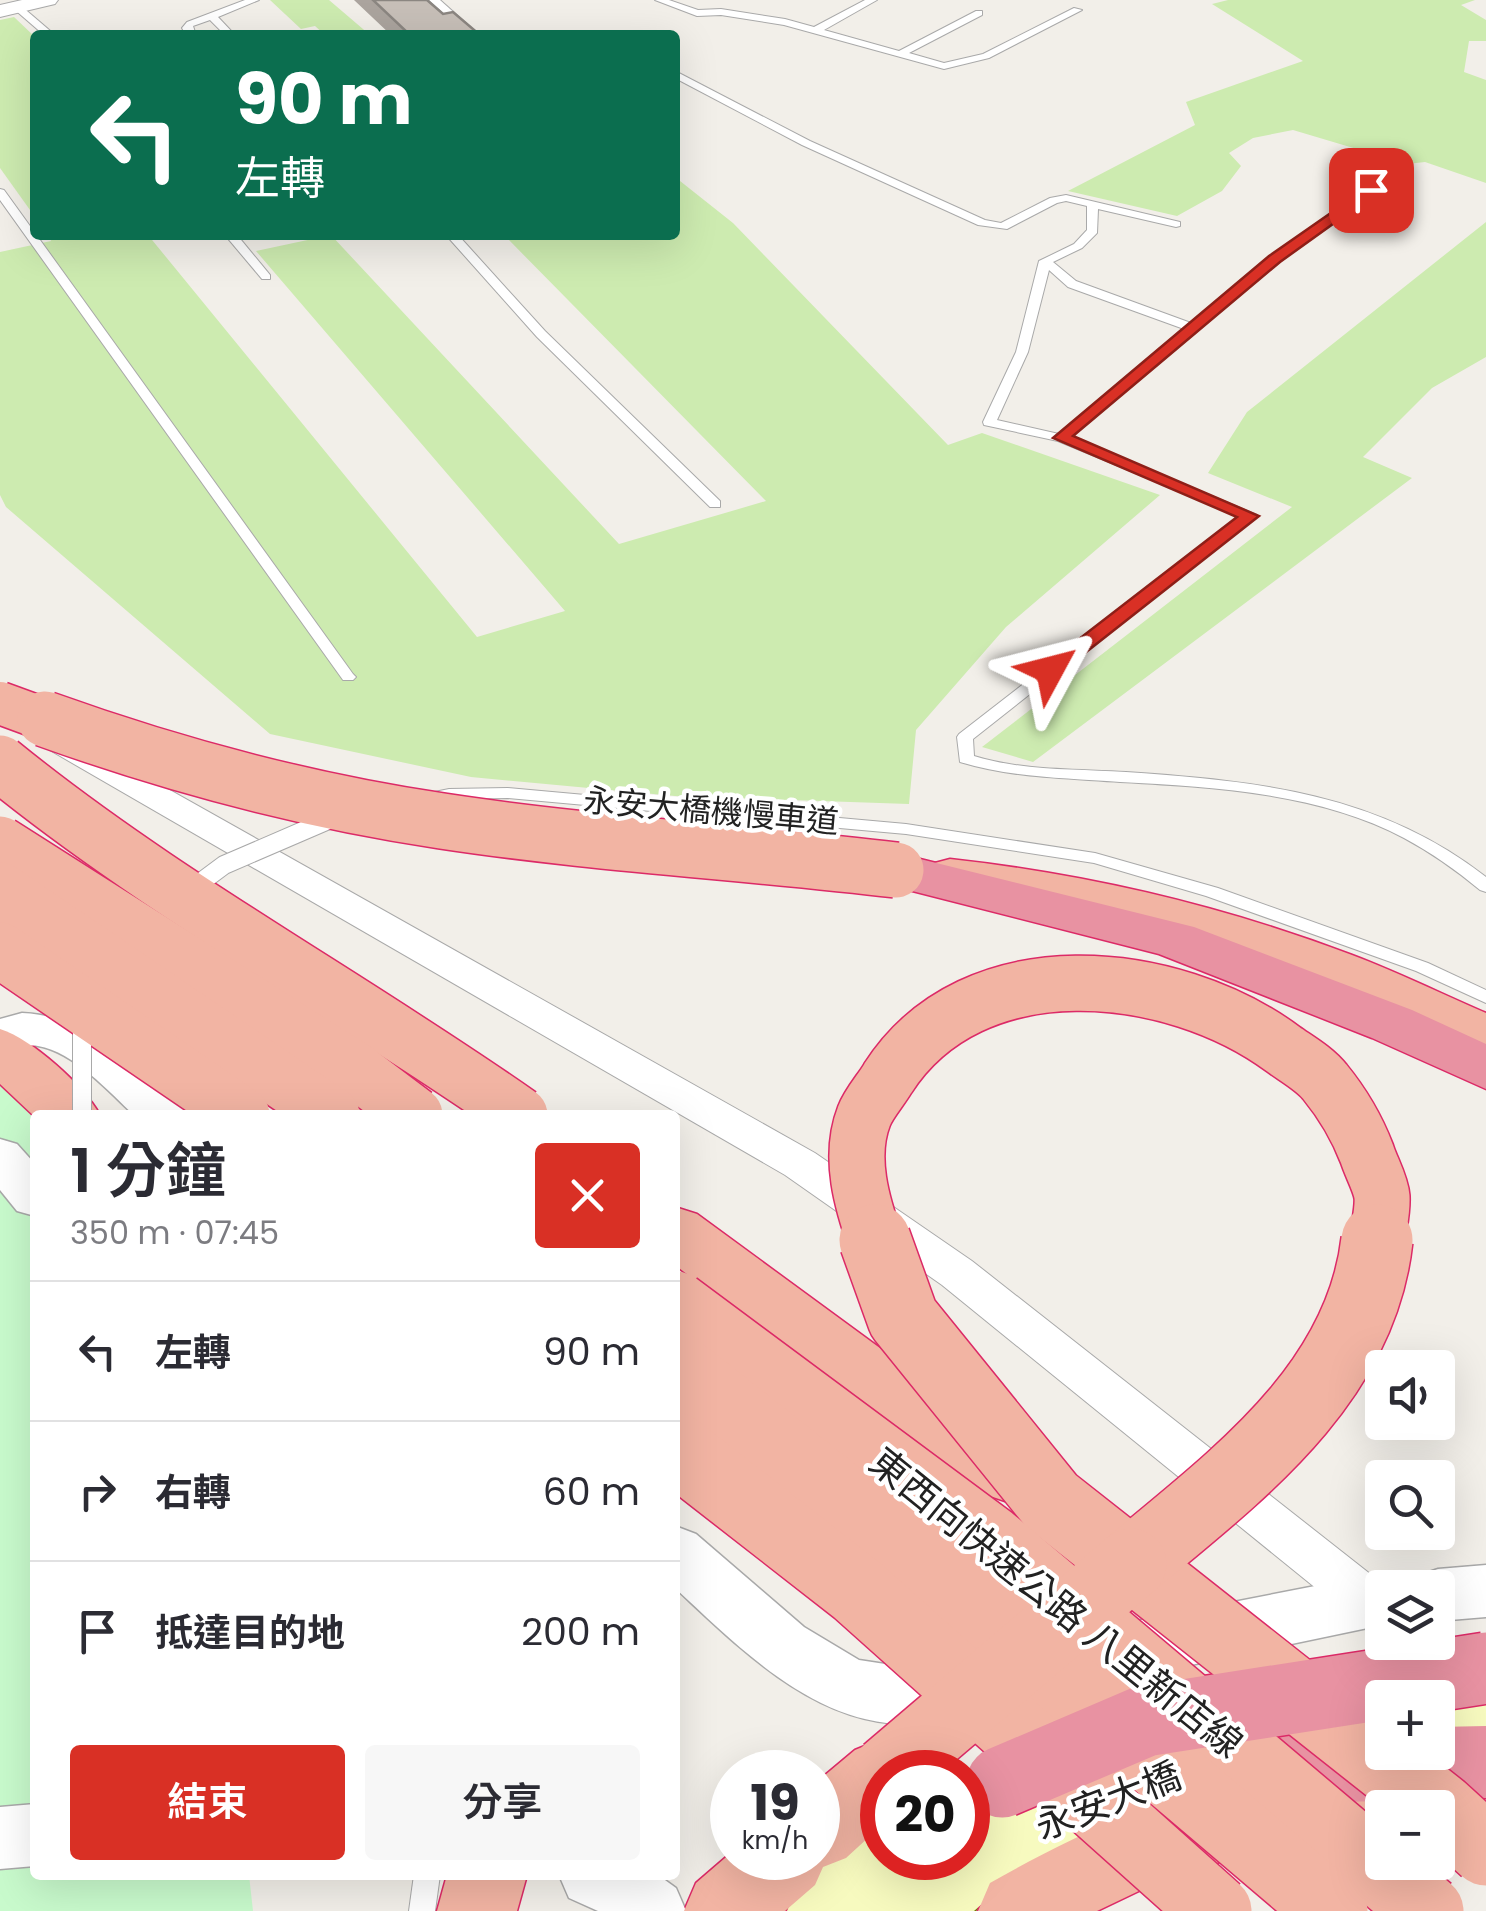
<!DOCTYPE html>
<html lang="zh-TW">
<meta charset="utf-8">
<style>
body{margin:0;font-family:Poppins,"Noto Sans TC",sans-serif;background:#f7f7f7;color:#2b2b33;height:100vh;display:flex;flex-direction:column;font-size:38px;white-space:nowrap}
*{box-sizing:border-box;margin:0}
p{font-size:32px;color:#7c7c81}
.icon{flex:none;width:55px;height:55px;fill:none;stroke:currentColor;stroke-width:2;stroke-linecap:round;stroke-linejoin:round}
.map{position:relative;flex:1;overflow:hidden}
.panel{position:absolute;left:30px;top:1110px;width:650px;height:770px;display:flex;flex-direction:column;background:#fff;border-radius:10px;box-shadow:0 10px 40px #0002}
.panel>*{flex:none}
.guide{position:absolute;left:30px;top:30px;width:650px;height:210px;border-radius:10px;box-shadow:0 10px 40px #0002;background:#0b6e4f;color:#fff;overflow:hidden}
.tools{position:absolute;left:1365px;top:1350px;display:grid;gap:20px}
.tools a{display:grid;place-items:center;width:90px;height:90px;border-radius:10px;background:#fff;box-shadow:0 10px 40px #0002;font-size:50px}
.speed{position:absolute;left:710px;top:1750px;display:flex;gap:20px;font-size:50px;font-weight:700;text-align:center}
.speed>*{display:grid;place-content:center;width:130px;height:130px;border-radius:50%;background:#fff;box-shadow:0 10px 40px #0002;line-height:1}
.speed small{font-size:25px;font-weight:400}
.speed .limit{border:15px solid #d22;background:#fff;color:#111}
.pin{position:absolute;display:grid;place-items:center;width:85px;height:85px;color:#fff;margin:-42px;border-radius:20px;box-shadow:0 5px 15px #0006}
.me{position:absolute;width:110px;margin:-55px;rotate:52deg;stroke-linejoin:round;filter:drop-shadow(0 0 8px #0008)}
.turn{display:flex;align-items:center;gap:35px;height:210px;padding:0 40px;font-size:45px}
.turn .icon{width:130px;height:130px;stroke-width:2.5}
.turn b{display:block;font-size:70px;line-height:85px}
.round{display:grid;place-items:center;flex:none;width:105px;height:105px;border-radius:10px;background:#f7f7f7}
.summary{display:flex;align-items:center;justify-content:space-between;height:170px;padding:0 40px}
h1{font-size:60px;font-weight:600;line-height:75px}
.action{display:flex;gap:20px;margin-top:auto;padding:20px 40px}
.action a{flex:1;height:115px;border-radius:10px;background:#d93025;color:#fff;font-size:40px;font-weight:600;line-height:115px;text-align:center}
.action a+a{background:#f7f7f7;color:#2b2b33}
ul{padding:0;list-style:none}
li{display:flex;align-items:center;gap:30px;height:140px;padding:0 40px;border-top:2px solid #e1e1e2}
li div{flex:1}
li b{display:block;font-size:38px}
li em{font-style:normal}
.map>svg:first-child{display:block}
.grass{fill:#cdebb0}
.park{fill:#c8facc}
.lines{fill:none;stroke-linecap:round;stroke-linejoin:round}
.service-casing{stroke:#a9a9a9;stroke-width:2}
.minor-casing{stroke:#a9a9a9;stroke-width:2}
.tertiary-casing{stroke:#a9a9a9;stroke-width:3}
.secondary-casing{stroke:#707d05;stroke-width:3}
.trunk-casing{stroke:#dc2a67;stroke-width:3}
.motorway-casing{stroke:#dc2a67;stroke-width:3}
.service{fill:#fff;fill-rule:evenodd}
.minor{fill:#fff;fill-rule:evenodd}
.tertiary{fill:#fff;fill-rule:evenodd}
.secondary{fill:#f7fabf;fill-rule:evenodd}
.trunk{fill:#f2b4a3;fill-rule:evenodd}
.motorway{fill:#e892a2;fill-rule:evenodd}
.service-bridge-casing{stroke:#a9a9a9;stroke-width:20;stroke-linecap:butt}
.trunk-bridge-far2-casing{stroke:#dc2a67;stroke-width:45;stroke-linecap:butt}
.trunk-bridge-far1-casing{stroke:#dc2a67;stroke-width:58;stroke-linecap:butt}
.trunk-bridge-casing{stroke:#dc2a67;stroke-width:74;stroke-linecap:butt}
.motorway-bridge-casing{stroke:#dc2a67;stroke-width:74;stroke-linecap:butt}
.service-bridge{stroke:#fff;stroke-width:18}
.trunk-bridge-far2{stroke:#f2b4a3;stroke-width:42}
.trunk-bridge-far1{stroke:#f2b4a3;stroke-width:55}
.trunk-bridge{stroke:#f2b4a3;stroke-width:71}
.motorway-bridge{stroke:#e892a2;stroke-width:71}
.wall{fill:#aba49e}
.building{fill:#c7bfb8;stroke:#8b8681;stroke-width:2.5}
.route{fill:#d93025;stroke:#8d1f18;stroke-width:2.5}
.labels{text-anchor:middle;stroke-width:9;stroke-linejoin:round;paint-order:stroke}
.street-label{font-size:32px;fill:#222;stroke:#fff}
.near-street-label{font-size:38px;fill:#222;stroke:#fff}
</style>
<div class="map">
<svg width="1486" height="1911" viewBox="0 0 1486 1911">
<rect width="100%" height="100%" fill="#f2efe9"/>
<g class="grass">
<polygon points="270,0 329,0 370,35 325,35 315,26 301,29"/>
<polygon points="1228,0 1475,0 1461,5 1486,20 1486,41 1469,41 1464,72 1486,80 1486,183 1425,162 1407,164 1293,130 1253,138 1229,153 1241,166 1222,191 1177,216 1068,191 1195,125 1186,102 1303,61 1212,4"/>
<polygon points="14,17 35,37 35,217 0,168 0,20"/>
<polygon points="675,177 733,223 948,445 982,433 1160,495 1006,627 916,730 909,804 675,796 471,777 270,734 6,507 0,495 0,252 51,241 48,235 148,235 477,637 565,611 256,251 331,235 619,544 766,501 504,235 675,235"/>
<polygon points="1486,222 1486,357 1432,388 1363,457 1412,478 1033,762 982,747 1292,507 1208,473 1247,412"/>
</g>
<polygon class="park" points="0,1077 35,1115 35,1875 249,1875 253,1911 0,1911"/>
<g class="lines">
<g class="service-casing">
<g id="service">
<polygon points="245,0 259,0 218,17 235,35 225,35 210,20 193,26 196,35 186,35 182,28 187,22"/>
<polygon points="429,0 440,0 479,35 468,35"/>
<polygon points="655,0 669,0 698,10 721,9 785,19 814,27 865,0 877,0 824,30 899,51 976,11 982,11 982,15 909,53 944,63 983,54 1074,8 1082,10 989,58 944,69 784,25 721,15 697,16"/>
<polygon points="17,4 20,5 55,35 44,35 14,9 12,7"/>
<path d="M 675,71 L 810,141 L 985,220 L 1001,223 L 1050,198 L 1066,195 L 1180,222 L 1180,226 L 1176,227 L 1098,209 L 1097,233 L 1082,248 L 1053,262 L 1076,281 L 1191,323 L 1270,257 L 1367,187 L 1375,187 L 1375,191 L 1278,261 L 1071,437 L 1257,515 L 973,739 L 974,756 C 1023,771 1075,769 1126,772 C 1257,781 1379,793 1486,877 L 1486,892 L 1480,890 C 1456,870 1432,853 1404,838 C 1320,793 1214,787 1120,782 C 1065,778 1013,778 960,762 L 957,737 L 959,734 L 1240,516 L 1058,441 L 984,425 L 983,422 L 1016,352 L 1039,261 L 1074,244 L 1087,230 L 1087,206 L 1066,201 L 1057,203 L 1007,229 L 978,225 L 802,145 L 675,78 ZM 1049,270 L 1068,287 L 1184,329 L 1059,434 L 997,420 L 1028,352 Z"/>
<polygon points="0,189 4,190 353,674 356,677 353,680 343,680 0,200"/>
<polygon points="225,235 237,235 270,275 270,279 262,279"/>
<polygon points="446,235 458,235 545,331 720,501 720,507 710,507 537,337"/>
<polygon points="508,788 906,824 1095,853 1218,888 1428,963 1486,990 1486,1003 1416,971 1206,896 1094,863 906,834 508,798 449,799 426,804 418,799 420,795 449,789"/>
<polygon points="414,1875 440,1875 435,1911 409,1911"/>
</g>
</g>
<g class="minor-casing">
<g id="minor">
<polygon points="22,0 58,0 55,4 0,17 0,5"/>
<polygon points="60,732 72,735 815,1153 972,1261 1388,1588 1382,1588 1382,1634 1365,1628 942,1285 785,1175 48,749 43,742 48,735"/>
</g>
</g>
<g class="tertiary-casing">
<g id="tertiary">
<path d="M 22,1013 C 89,1016 134,1060 182,1102 L 189,1115 L 134,1115 C 109,1092 74,1052 38,1046 C 25,1044 13,1050 0,1054 L 0,1019 Z"/>
<polygon points="0,1139 17,1144 35,1164 35,1216 17,1211 0,1190"/>
<path d="M 675,1526 L 696,1534 L 804,1627 L 859,1660 L 911,1668 L 978,1653 L 1000,1661 L 1008,1681 L 1000,1701 C 972,1711 939,1724 910,1724 C 815,1726 740,1648 675,1588 Z"/>
<polygon points="1486,1565 1486,1617 1438,1621 1438,1588 1412,1588 1417,1576 1438,1569"/>
<polygon points="1382,1573 1403,1580 1406,1588 1382,1588 1382,1625 1105,1683 1084,1674 1075,1655 1084,1636 1105,1627"/>
<polygon points="35,1804 35,1866 0,1869 0,1807"/>
<polygon points="559,1875 658,1875 676,1888 686,1911 598,1911 569,1898"/>
</g>
</g>
<g class="secondary-casing">
<g id="secondary">
<polygon points="1486,1681 1486,1749 1438,1758 1424,1752 1438,1752 1438,1698 1419,1698"/>
<path d="M 1124,1759 L 1150,1769 L 1161,1794 L 1150,1819 L 1018,1872 L 974,1911 L 787,1911 C 802,1873 844,1840 882,1825 L 882,1858 L 968,1858 L 968,1819 Z"/>
</g>
</g>
<g class="trunk-casing">
<g id="trunk">
<path d="M 950,859 C 1086,874 1223,906 1352,955 C 1397,972 1442,994 1486,1013 L 1486,1056 L 1312,981 L 1173,936 L 1052,906 L 931,888 L 924,876 L 931,864 Z"/>
<path d="M 0,1029 C 32,1039 83,1085 100,1115 L 35,1117 L 0,1084 Z"/>
<polygon points="675,1207 697,1214 888,1354 1035,1453 1045,1474 1035,1495 1011,1503 987,1495 842,1392 675,1265"/>
<polygon points="882,1739 909,1750 919,1772 882,1772 882,1825 846,1858 823,1867 815,1885 785,1911 684,1911 696,1883 732,1852 732,1858 818,1858 818,1781 855,1750"/>
<path d="M 1382,1772 L 1410,1783 L 1420,1808 L 1382,1808 L 1382,1848 L 1290,1849 L 1226,1860 L 1164,1879 L 1097,1911 L 978,1911 L 990,1883 C 1077,1834 1174,1787 1275,1775 C 1310,1771 1346,1774 1382,1772 Z"/>
<polygon points="447,1875 527,1875 517,1911 437,1911"/>
</g>
</g>
<g class="motorway-casing">
<g id="motorway">
<polygon points="896,853 1194,927 1412,1010 1486,1044 1486,1089 1372,1038 1159,954 877,882 870,870 877,858"/>
<polygon points="1486,1726 1486,1798 1236,1805 1209,1795 1198,1769 1209,1743 1236,1733 1382,1729 1382,1752 1438,1752 1438,1727"/>
</g>
</g>
<use href="#service" class="service"/>
<use href="#minor" class="minor"/>
<use href="#tertiary" class="tertiary"/>
<use href="#secondary" class="secondary"/>
<use href="#trunk" class="trunk"/>
<use href="#motorway" class="motorway"/>
<g class="service-bridge-casing">
<g id="service-bridge">
<polyline points="189,891 224,865 326,821"/>
<polyline points="82,1115 82,1034 93,1020"/>
</g>
</g>
<g class="trunk-bridge-far2-casing">
<polyline id="trunk-bridge-far2" points="0,703 52,722"/>
</g>
<g class="trunk-bridge-far1-casing">
<g id="trunk-bridge-far1">
<path d="M 45,719 C 173,765 308,801 442,821 C 593,844 745,852 896,870"/>
<path d="M 0,763 C 162,895 349,995 520,1115"/>
<polyline points="0,844 354,1069 415,1115"/>
<polyline points="0,890 332,1115"/>
<polyline points="0,950 242,1115"/>
<path d="M 876,1243 C 862,1204 848,1157 864,1116 C 869,1103 881,1090 888,1078 C 973,946 1172,967 1283,1049 C 1297,1059 1315,1069 1325,1082 C 1343,1104 1357,1128 1367,1154 C 1371,1167 1381,1184 1382,1197 C 1383,1212 1378,1228 1377,1243"/>
</g>
</g>
<g class="trunk-bridge-casing">
<g id="trunk-bridge">
<polyline points="875,1240 903,1318 1051,1501 1131,1564"/>
<polyline points="675,1307 990,1541 1428,1911"/>
<polyline points="675,1367 918,1559 1332,1911"/>
<polyline points="675,1448 857,1590 1216,1911"/>
<polyline points="1131,1564 1441,1809 1486,1850"/>
<path d="M 1131,1564 C 1235,1477 1361,1385 1377,1240"/>
<polyline points="887,1772 1131,1564"/>
</g>
</g>
<g class="motorway-bridge-casing">
<polyline id="motorway-bridge" points="1002,1782 1145,1721 1486,1668"/>
</g>
<use href="#service-bridge" class="service-bridge"/>
<use href="#trunk-bridge-far2" class="trunk-bridge-far2"/>
<use href="#trunk-bridge-far1" class="trunk-bridge-far1"/>
<use href="#trunk-bridge" class="trunk-bridge"/>
<use href="#motorway-bridge" class="motorway-bridge"/>
</g>
<polygon class="wall" points="354,0 427,0 443,14 480,35 391,35"/>
<polygon class="building" points="373,0 427,0 443,14 453,12 480,35 410,35"/>
<polygon class="route" points="1371,185 1378,190 1376,193 1280,262 1073,436 1259,516 1057,675 1044,675 1044,666 1237,517 1053,438 1269,256"/>
<g class="labels">
<g class="street-label">
<text transform="translate(711 811) rotate(5)" y="11">永安大橋機慢車道</text>
</g>
<g class="near-street-label">
<text transform="translate(1056 1603) rotate(39)" y="13">東西向快速公路 八里新店線</text>
<text transform="translate(1108 1801) rotate(-21)" y="13">永安大橋</text>
</g>
</g>
</svg>
<div class="tools">
<a><svg class="icon" aria-label="sound" viewBox="0 0 24 24"><path d="M4 9h4l5-4v14l-5-4H4zM17 9q2 3 0 6"/></svg></a>
<a><svg class="icon" aria-label="search" viewBox="0 0 24 24"><circle cx="10" cy="10" r="6"/><path d="M15 15l6 6"/></svg></a>
<a><svg class="icon" aria-label="layers" viewBox="0 0 24 24"><path d="M12 4l9 5-9 5-9-5zM3 14l9 5 9-5"/></svg></a>
<a>+</a>
<a>−</a>
</div>
<div class="speed"><div>19<small>km/h</small></div><div class="limit">20</div></div>
<div class="pin" style="left:1371px;top:190px;background:#d93025"><svg class="icon" aria-label="arrive" viewBox="0 0 24 24"><path d="M6 21V4h12l-3 4 3 4H6"/></svg></div>
<svg class="me" style="left:1050px;top:670px" viewBox="-20 -20 40 40"><path d="M0-17L14 15 0 8-14 15z" fill="#d93025" stroke="#fff" stroke-width="4"/></svg>
<div class="guide">
<div class="turn"><svg class="icon" aria-label="left" viewBox="0 0 24 24"><path d="M17 20v-9H6M10 6l-5 5 5 5"/></svg><div><b>90 m</b>左轉</div></div>
</div>
<section class="panel">
<div class="summary"><div><h1>1 分鐘</h1><p>350 m · 07:45</p></div><a class="round" style="background:#d93025;color:#fff"><svg class="icon" aria-label="close" viewBox="0 0 24 24"><path d="M6 6l12 12M18 6L6 18"/></svg></a></div>
<ul>
<li><svg class="icon" aria-label="left" viewBox="0 0 24 24"><path d="M17 20v-9H6M10 6l-5 5 5 5"/></svg><div><b>左轉</b></div><em>90 m</em></li>
<li><svg class="icon" aria-label="right" viewBox="0 0 24 24"><path d="M7 20v-9h11M14 6l5 5-5 5"/></svg><div><b>右轉</b></div><em>60 m</em></li>
<li><svg class="icon" aria-label="arrive" viewBox="0 0 24 24"><path d="M6 21V4h12l-3 4 3 4H6"/></svg><div><b>抵達目的地</b></div><em>200 m</em></li>
</ul>
<div class="action"><a>結束</a><a>分享</a></div>
</section>
</div>
